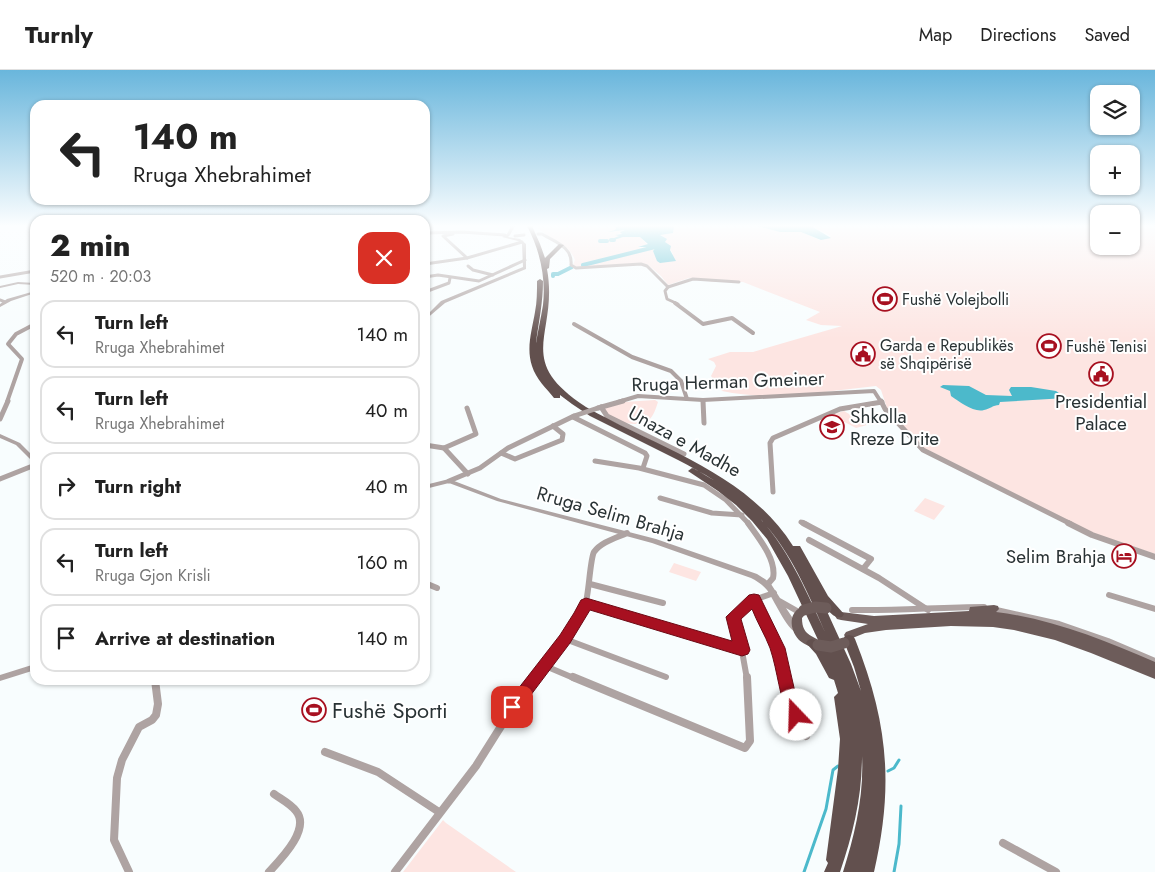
<!DOCTYPE html>
<meta charset="utf-8">
<style>
body{margin:0;font-family:Jost,sans-serif;background:#f2f2f2;color:#222;height:100vh;display:flex;flex-direction:column;font-size:19px;white-space:nowrap}
*{box-sizing:border-box;margin:0}
p{font-size:16px;color:#767676}
.icon{flex:none;width:28px;height:28px;fill:none;stroke:currentColor;stroke-width:2;stroke-linecap:round;stroke-linejoin:round}
.map{position:relative;flex:1;overflow:hidden}
.side{position:absolute;left:30px;top:145px;width:400px;height:470px;display:flex;flex-direction:column;background:#fff;border-radius:15px;box-shadow:0 1px 4px #0004}
.side>*{flex:none}
.hud{position:absolute;left:30px;top:30px;width:400px;height:105px;border-radius:15px;box-shadow:0 1px 4px #0004;background:#fff;color:#222;overflow:hidden}
.fabs{position:absolute;left:1090px;top:15px;display:grid;gap:10px}
.fabs a{display:grid;place-items:center;width:50px;height:50px;border-radius:10px;background:#fff;box-shadow:0 1px 4px #0004;font-size:25px}
.pin{position:absolute;display:grid;place-items:center;width:42px;height:42px;color:#fff;margin:-21px;border-radius:10px;box-shadow:0 2px 8px #0006}
.me{position:absolute;width:55px;margin:-28px;rotate:339deg;stroke-linejoin:round;filter:drop-shadow(0 0 4px #0008)}
.turn{display:flex;align-items:center;gap:18px;height:105px;padding:0 20px;font-size:22px}
.turn .icon{width:65px;height:65px;stroke-width:2.5}
.turn b{display:block;font-size:35px;line-height:42px}
.round{display:grid;place-items:center;flex:none;width:52px;height:52px;border-radius:15px;background:#f2f2f2}
.headline{display:flex;align-items:center;justify-content:space-between;height:85px;padding:0 20px}
h1{font-size:30px;font-weight:800;line-height:38px}
ul{padding:0;list-style:none}
li{display:flex;align-items:center;gap:15px;height:68px;margin:0 10px 8px;padding:0 10px;border:2px solid #e0e0e0;border-radius:15px}
li div{flex:1}
li b{display:block;font-size:19px}
li em{font-style:normal}
header{display:flex;align-items:center;gap:30px;box-sizing:border-box;height:70px;padding:0 25px;background:#fff;border-bottom:1px solid #e0e0e0}
header strong{font-size:24px}
nav{display:flex;gap:28px;margin-inline-start:auto;font-size:18px}
.map>svg:first-child{display:block}
.green{fill:#fde5e2}
.water{fill:#4cb9cb}
.lines{fill:none;stroke-linecap:round;stroke-linejoin:round}
.stream{stroke:#4cb9cb;stroke-width:3}
.canal{stroke:#4cb9cb;stroke-width:4}
.minor-far4{stroke:#aea3a2;stroke-width:3}
.minor-far3{stroke:#aea3a2;stroke-width:4}
.minor-far2{stroke:#aea3a2;stroke-width:5}
.minor-far1{stroke:#aea3a2;stroke-width:6}
.minor{stroke:#aea3a2;stroke-width:8}
.tertiary{fill:#aea3a2;fill-rule:evenodd}
.primary{fill:#6d5c5a;fill-rule:evenodd}
.trunk{fill:#62504e;fill-rule:evenodd}
.minor-bridge{stroke:#aea3a2;stroke-width:5}
.primary-bridge{stroke:#6d5c5a;stroke-width:11}
.route{fill:#a71020;stroke:#6d0a15}
.labels{text-anchor:middle;stroke-width:4;stroke-linejoin:round;paint-order:stroke}
.far-poi-label{font-size:16px;fill:#293234;stroke:#fff;text-anchor:start}
.street-label{font-size:19px;fill:#293234;stroke:#fff}
.poi-label{font-size:19px;fill:#293234;stroke:#fff}
.near-poi-label{font-size:22px;fill:#293234;stroke:#fff;text-anchor:start}
</style>
<header>
<strong>Turnly</strong>
<nav><a>Map</a><a>Directions</a><a>Saved</a></nav>
</header>
<div class="map">
<svg width="1155" height="802" viewBox="0 0 1155 802">
<rect width="100%" height="100%" fill="#f8fdfe"/>
<g class="green">
<path d="M 536,156 L 617,156 L 615,160 L 609,162 L 626,160 L 620,161 L 623,163 L 617,164 L 619,166 L 614,170 L 623,167 L 640,167 L 648,175 L 639,176 L 640,178 L 655,177 L 653,181 L 654,183 L 673,184 L 665,171 L 665,168 L 660,164 L 671,163 L 674,156 L 757,156 L 785,162 L 801,162 L 820,170 L 831,166 L 811,156 L 1099,156 L 1099,176 L 1131,176 L 1131,156 L 1155,156 L 1155,484 L 1093,463 L 922,377 L 888,341 L 881,320 L 876,316 C 826,321 772,332 722,321 L 711,306 L 716,296 L 714,292 L 708,289 L 730,282 L 753,282 L 842,256 L 821,255 L 806,250 L 820,242 L 743,212 L 714,212 L 689,208 L 668,215 L 661,206 L 647,194 L 578,198 L 573,195 L 575,190 C 568,172 549,170 536,156 Z"/>
<path d="M 655,330 L 658,332 C 656,338 654,345 649,350 C 640,358 615,353 607,344 C 605,342 605,339 603,337 L 624,332 Z"/>
<polygon points="844,341 867,355 856,358 831,345"/>
<polygon points="925,428 945,436 934,450 914,441"/>
<polygon points="674,493 701,502 696,511 669,502"/>
<polygon points="443,750 446,753 516,802 403,802"/>
</g>
<g class="water">
<polygon points="617,156 674,156 673,163 660,165 667,169 665,172 671,176 670,180 676,191 660,193 657,191 653,181 656,177 638,177 648,174 640,167 623,167 614,170 614,168 619,166 615,165 622,164 620,162 625,160 608,162 615,160"/>
<polygon points="757,156 811,156 831,168 821,170 801,162 780,162"/>
<path d="M 943,315 L 969,316 L 986,325 L 1012,326 L 1009,320 L 1011,317 L 1031,317 L 1056,321 L 1066,328 L 1000,332 L 999,335 C 993,335 990,339 984,340 C 974,343 960,332 951,326 L 950,321 L 940,317 Z"/>
</g>
<g class="lines">
<g class="stream">
<polyline points="888,701 894,698 899,690"/>
<polyline points="804,802 826,739 833,700 838,696"/>
<polyline points="894,802 899,774 901,736"/>
</g>
<g class="canal">
<polyline points="611,170 614,170"/>
<polyline points="600,171 607,171"/>
<polyline points="583,195 655,177"/>
<polyline points="553,206 553,204 558,204 572,197"/>
</g>
<g class="minor-far4">
<polyline points="425,163 462,162 505,165"/>
<polyline points="453,164 443,166 467,188"/>
<path d="M 538,164 L 542,164 C 555,172 573,177 571,195 L 576,198 L 641,194 L 647,196 L 668,217 L 693,209 L 739,212"/>
<polyline points="515,166 524,165"/>
<polyline points="425,194 467,188 522,172"/>
<polyline points="468,196 473,200 493,205"/>
<polyline points="0,207 35,201"/>
<polyline points="425,207 438,205 479,211 525,190"/>
<polyline points="668,217 665,221 667,229 678,234"/>
<polyline points="425,222 449,213 450,208"/>
<polyline points="0,230 5,232"/>
</g>
<g class="minor-far3">
<polyline points="675,233 703,254 732,248 753,263"/>
<polyline points="574,254 632,287 671,301 681,311 687,329"/>
<polyline points="7,332 22,289 8,274 16,264 35,254"/>
<polyline points="618,332 638,326 703,330 874,321 881,332"/>
</g>
<g class="minor-far2">
<polyline points="703,331 704,353"/>
<polyline points="881,331 885,339 923,380 1071,454"/>
<polyline points="601,337 607,346 684,384"/>
<polyline points="598,338 623,331"/>
<polyline points="573,347 645,383 647,386 643,398"/>
<polyline points="0,349 8,331"/>
<polyline points="425,375 444,378 468,404"/>
<polyline points="444,378 476,364 467,338"/>
<polyline points="501,383 515,389 562,370 563,364 553,356"/>
<polyline points="595,391 639,398 704,415 726,430 749,454"/>
<polyline points="0,409 35,395"/>
<polyline points="449,411 480,398 508,378 574,346"/>
<polyline points="773,422 770,373 773,368 840,339 882,332"/>
<polyline points="660,428 712,443 742,445"/>
<polyline points="801,452 806,454"/>
</g>
<g class="minor-far1">
<path d="M 748,453 C 758,467 777,490 773,508 L 767,515"/>
<polyline points="803,453 871,489 863,499"/>
<polyline points="1068,453 1092,465 1155,487"/>
<polyline points="809,470 879,508 928,540"/>
<polyline points="425,513 437,518"/>
<polyline points="590,514 663,533"/>
<polyline points="1109,525 1155,539"/>
<polyline points="754,529 777,579 784,609"/>
<polyline points="586,533 742,580"/>
<polyline points="992,539 1059,554 1108,571 1155,591"/>
<path d="M 852,540 C 897,541 940,537 984,537"/>
<polyline points="565,569 666,607"/>
<polyline points="543,595 576,609"/>
<path d="M 534,609 C 551,587 576,563 585,536 C 589,524 590,489 594,482 C 601,472 616,468 627,463"/>
<polyline points="747,609 740,570 733,547 751,531 774,523"/>
</g>
<g class="minor">
<polyline points="573,607 745,678 750,671 747,607"/>
<polyline points="784,607 787,622 806,666"/>
<polyline points="325,682 378,702 439,742"/>
<polyline points="1003,773 1056,802"/>
<polyline points="129,802 114,770 117,708 122,690 139,657 152,650 156,645 158,634 155,610"/>
<path d="M 269,802 C 281,789 311,759 296,741 C 291,734 281,729 274,724"/>
<polyline points="395,802 476,696 520,626 535,607"/>
</g>
<g class="tertiary">
<polygon points="511,156 515,156 510,165 508,167 520,169 526,174 526,199 445,233 425,250 425,247 441,231 523,197 522,174 518,171 502,167 507,164"/>
<polygon points="18,212 35,213 35,215 18,214 0,218 0,216"/>
<polygon points="35,221 35,223 11,231 0,237 0,234 7,229"/>
<polygon points="0,364 20,373 35,388 35,393 33,392 16,375 0,368"/>
<path d="M 449,409 L 501,429 L 656,469 L 757,504 L 765,509 L 771,514 L 780,528 L 803,541 L 804,543 L 803,545 L 800,546 L 786,538 L 794,550 L 801,559 L 800,561 C 799,561 797,562 796,562 C 787,560 773,528 767,520 C 763,515 757,511 751,508 L 652,473 L 497,431 L 449,413 L 425,419 L 425,415 Z"/>
<polygon points="35,594 35,600 0,611 0,605"/>
</g>
<g class="primary">
<path d="M 994,535 L 998,536 L 999,539 L 996,542 C 1052,549 1104,570 1155,592 L 1155,609 L 1091,583 L 1055,570 L 1014,560 L 993,557 L 951,556 L 886,560 L 865,563 L 850,569 L 846,568 L 844,565 L 846,562 L 868,554 L 841,550 L 837,549 L 835,546 L 837,543 L 841,542 L 874,546 L 969,541 L 970,537 Z"/>
<path d="M 804,536 L 808,537 L 809,540 L 802,548 C 802,568 815,564 824,575 L 822,578 L 818,579 C 811,577 805,575 799,570 C 789,559 788,541 804,536 Z"/>
</g>
<path class="trunk" d="M 527,156 L 532,156 L 540,174 L 545,188 L 559,174 L 564,175 L 550,189 L 549,198 L 547,199 C 559,265 512,289 586,337 C 658,378 746,402 793,476 L 800,476 L 828,526 L 844,544 L 842,547 C 834,549 830,542 825,537 L 851,594 L 861,621 L 854,597 L 843,569 L 845,566 L 849,565 L 853,566 L 855,569 C 888,652 894,715 874,802 L 843,802 C 855,764 864,726 862,686 C 862,727 853,764 840,802 L 824,802 L 828,793 L 826,790 L 828,775 L 838,699 L 840,669 L 834,627 L 838,623 L 834,610 L 829,608 L 816,584 L 806,573 L 808,570 L 812,569 L 819,572 L 788,506 L 767,469 L 752,451 L 736,435 L 718,421 L 688,401 L 692,398 L 695,399 L 715,411 C 703,403 691,397 678,390 L 590,346 L 572,334 L 560,325 L 560,328 L 554,328 C 546,318 536,309 532,296 C 526,278 532,260 535,242 C 537,232 537,222 537,211 L 540,209 L 543,211 C 543,232 539,251 536,272 L 536,273 C 538,260 541,248 543,235 C 546,208 540,180 527,156 ZM 755,443 C 790,479 806,519 826,564 C 806,521 788,477 755,443 Z"/>
<polyline class="minor-bridge" points="574,346 598,338"/>
<g class="primary-bridge">
<polyline points="804,540 815,537 826,538"/>
<polyline points="818,575 831,577 844,573"/>
</g>
</g>
<linearGradient id="sky" x2="0" y2="1"><stop stop-color="#69b6dc"/><stop offset="0.58" stop-color="#fcfeff"/><stop offset="1" stop-color="#fcfeff" stop-opacity="0"/></linearGradient>
<rect width="1155" height="269" fill="url(#sky)"/>
<path class="route" d="M 754,524 L 759,525 L 761,529 L 785,578 L 795,622 L 804,645 L 802,650 L 796,652 L 790,650 C 779,627 778,602 770,578 C 765,565 757,552 752,539 L 741,549 L 750,580 L 748,584 L 742,586 L 590,540 L 570,573 L 518,642 L 512,644 L 507,642 L 504,637 L 560,565 L 574,543 L 581,530 L 586,528 L 732,571 L 726,547 L 749,525 Z"/>
<defs>
<g id="stadium-ring" transform="scale(1.25)"><circle r="9.5" fill="#fff" stroke="#a71020" stroke-width="1.5"/><path d="M0-5a6.5 5 0 1 0 0 10a6.5 5 0 1 0 0-10ZM-3.5-1.8h7v3.6h-7Z" fill="#a71020"/></g>
<g id="civic-ring" transform="scale(1.25)"><circle r="9.5" fill="#fff" stroke="#a71020" stroke-width="1.5"/><path d="M-.6-6.5H3V-4.5H.6V-3L4-1V1h2V6H-6V1h2V-1L-.6-3ZM-1.2 2.5V6h2.4V2.5Z" fill="#a71020"/></g>
<g id="school-ring" transform="scale(1.25)"><circle r="9.5" fill="#fff" stroke="#a71020" stroke-width="1.5"/><path d="M0-5L7-2L0 1L-7-2ZM-4 1L0 2.5L4 1V4Q0 6-4 4Z" fill="#a71020"/></g>
<g id="hotel-ring" transform="scale(1.25)"><circle r="9.5" fill="#fff" stroke="#a71020" stroke-width="1.5"/><path d="M-6-4.5h1.5V1H6V5H4.5V3h-9V5H-6ZM-4 0a1.8 1.8 0 1 1 3.6 0ZM.5 0V-2.5h3Q6-2.5 6 0Z" fill="#a71020"/></g>
</defs>
<g fill-rule="evenodd">
<use href="#stadium-ring" x="885" y="229"/>
<use href="#stadium-ring" x="1049" y="276"/>
<use href="#civic-ring" x="863" y="284"/>
<use href="#civic-ring" x="1101" y="304"/>
<use href="#school-ring" x="832" y="357"/>
<use href="#hotel-ring" x="1124" y="486"/>
<use href="#stadium-ring" x="314" y="640"/>
</g>
<g class="labels">
<g class="far-poi-label">
<text x="902" y="235">Fushë Volejbolli</text>
<text x="880" y="281">Garda e Republikës<tspan x="880" dy="18">së Shqipërisë</tspan></text>
<text x="1066" y="282">Fushë Tenisi</text>
</g>
<g class="street-label">
<text transform="translate(728 311) rotate(-2)" y="7">Rruga Herman Gmeiner</text>
<text transform="translate(685 371) rotate(29)" y="7">Unaza e Madhe</text>
<text transform="translate(611 443) rotate(16)" y="7">Rruga Selim Brahja</text>
</g>
<g class="poi-label">
<text x="1101" y="338">Presidential<tspan x="1101" dy="22">Palace</tspan></text>
<text x="850" y="353" text-anchor="start">Shkolla<tspan x="850" dy="22">Rreze Drite</tspan></text>
<text x="1106" y="493" text-anchor="end">Selim Brahja</text>
</g>
<g class="near-poi-label">
<text x="332" y="648">Fushë Sporti</text>
</g>
</g>
</svg>
<div class="fabs">
<a><svg class="icon" aria-label="layers" viewBox="0 0 24 24"><path d="M12 4l9 5-9 5-9-5zM3 14l9 5 9-5"/></svg></a>
<a>+</a>
<a>−</a>
</div>
<div class="pin" style="left:512px;top:637px;background:#d93025"><svg class="icon" aria-label="arrive" viewBox="0 0 24 24"><path d="M6 21V4h12l-3 4 3 4H6"/></svg></div>
<svg class="me" style="left:796px;top:645px" viewBox="-20 -20 40 40"><circle r="19" fill="#fff"/><path d="M0-13L10 11 0 6-10 11z" fill="#a71020"/></svg>
<div class="hud">
<div class="turn"><svg class="icon" aria-label="left" viewBox="0 0 24 24"><path d="M17 20v-9H6M10 6l-5 5 5 5"/></svg><div><b>140 m</b>Rruga Xhebrahimet</div></div>
</div>
<section class="side">
<div class="headline"><div><h1>2 min</h1><p>520 m · 20:03</p></div><a class="round" style="background:#d93025;color:#fff"><svg class="icon" aria-label="close" viewBox="0 0 24 24"><path d="M6 6l12 12M18 6L6 18"/></svg></a></div>
<ul>
<li><svg class="icon" aria-label="left" viewBox="0 0 24 24"><path d="M17 20v-9H6M10 6l-5 5 5 5"/></svg><div><b>Turn left</b><p>Rruga Xhebrahimet</p></div><em>140 m</em></li>
<li><svg class="icon" aria-label="left" viewBox="0 0 24 24"><path d="M17 20v-9H6M10 6l-5 5 5 5"/></svg><div><b>Turn left</b><p>Rruga Xhebrahimet</p></div><em>40 m</em></li>
<li><svg class="icon" aria-label="right" viewBox="0 0 24 24"><path d="M7 20v-9h11M14 6l5 5-5 5"/></svg><div><b>Turn right</b></div><em>40 m</em></li>
<li><svg class="icon" aria-label="left" viewBox="0 0 24 24"><path d="M17 20v-9H6M10 6l-5 5 5 5"/></svg><div><b>Turn left</b><p>Rruga Gjon Krisli</p></div><em>160 m</em></li>
<li><svg class="icon" aria-label="arrive" viewBox="0 0 24 24"><path d="M6 21V4h12l-3 4 3 4H6"/></svg><div><b>Arrive at destination</b></div><em>140 m</em></li>
</ul>
</section>
</div>
